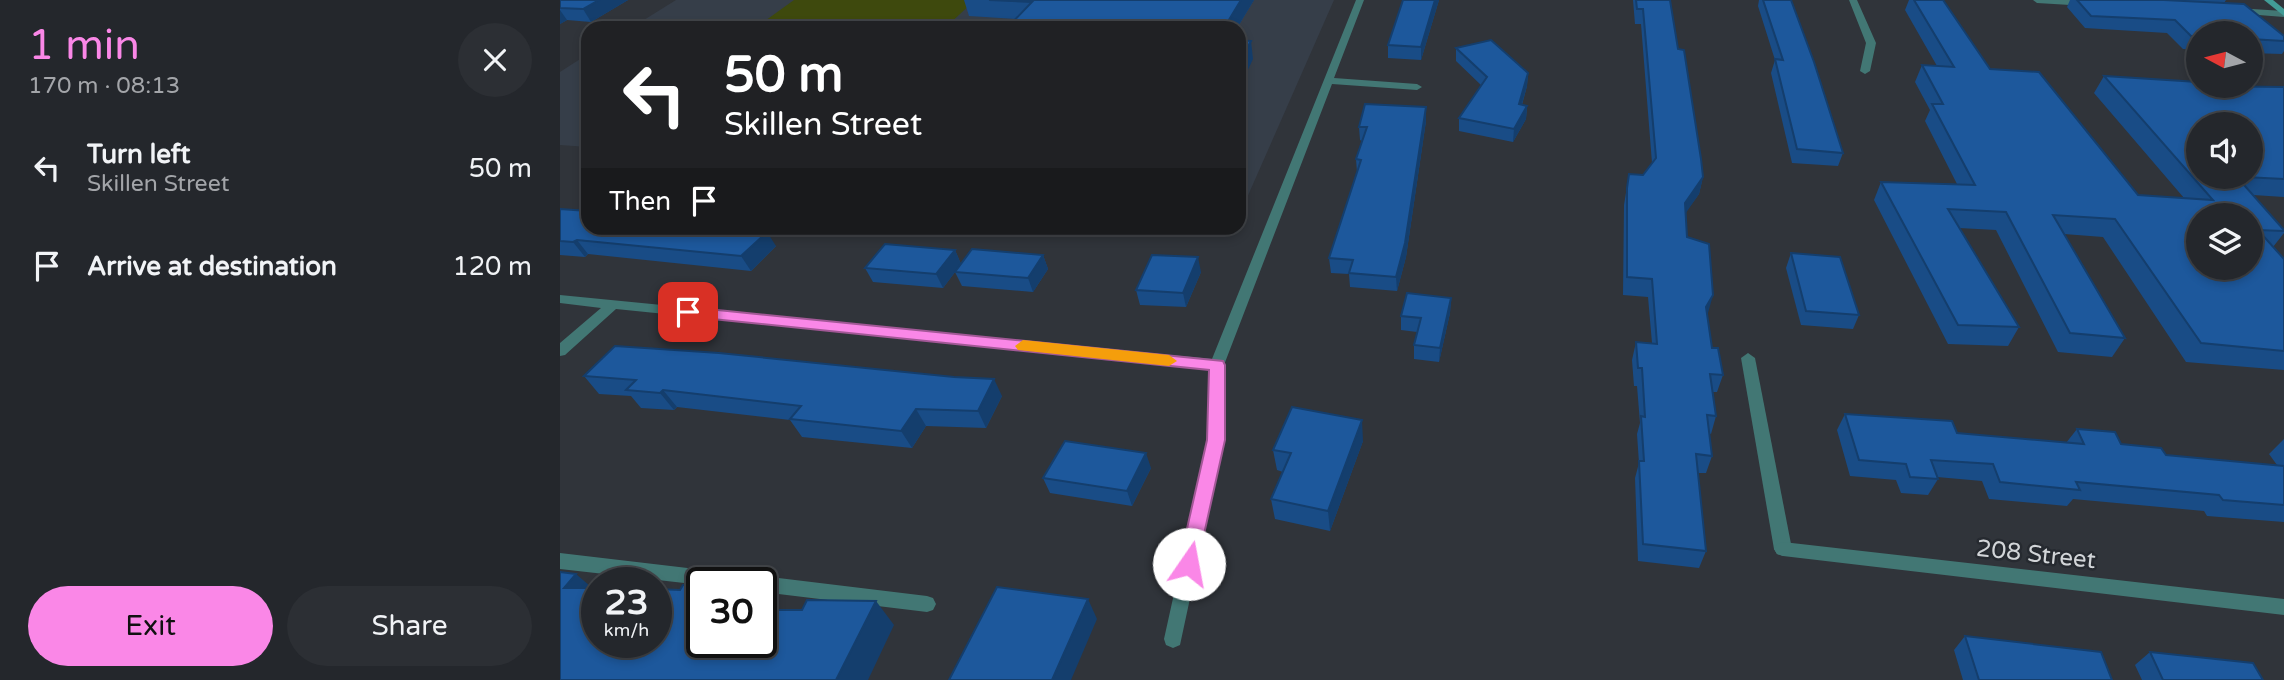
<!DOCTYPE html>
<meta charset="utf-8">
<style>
body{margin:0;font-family:"Varela Round",sans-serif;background:#2c2f34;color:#f1f3f6;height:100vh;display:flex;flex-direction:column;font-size:26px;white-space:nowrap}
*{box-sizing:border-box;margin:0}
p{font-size:23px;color:#a3a5a9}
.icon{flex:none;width:38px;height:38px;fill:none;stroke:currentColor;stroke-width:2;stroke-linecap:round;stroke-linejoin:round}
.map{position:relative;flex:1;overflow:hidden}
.details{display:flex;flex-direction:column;background:#24272c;width:560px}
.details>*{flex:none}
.guide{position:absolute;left:21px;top:21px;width:665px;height:214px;border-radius:21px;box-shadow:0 4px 10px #0003,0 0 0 2px #414448;background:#202124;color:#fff;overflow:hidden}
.needle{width:46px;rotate:277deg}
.fabs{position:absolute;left:1626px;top:21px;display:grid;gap:14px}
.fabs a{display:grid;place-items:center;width:77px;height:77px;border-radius:50%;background:#24272c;box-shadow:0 4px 10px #0003,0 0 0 2px #414448;font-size:35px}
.speed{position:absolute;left:21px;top:567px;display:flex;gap:14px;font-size:35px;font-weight:700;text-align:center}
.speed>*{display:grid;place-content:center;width:91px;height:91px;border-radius:50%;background:#24272c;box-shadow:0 4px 10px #0003,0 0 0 2px #414448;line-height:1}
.speed small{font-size:18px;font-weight:400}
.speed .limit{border:4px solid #111;border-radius:10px;background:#fff;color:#111}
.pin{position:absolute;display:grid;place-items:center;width:60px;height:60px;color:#fff;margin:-30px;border-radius:14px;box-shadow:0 4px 10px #0006}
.me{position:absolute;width:77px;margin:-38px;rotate:12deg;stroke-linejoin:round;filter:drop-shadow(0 0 5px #0008)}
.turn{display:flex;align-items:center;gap:24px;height:147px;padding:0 28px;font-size:32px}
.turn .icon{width:91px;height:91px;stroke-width:2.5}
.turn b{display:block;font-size:49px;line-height:60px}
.then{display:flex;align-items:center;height:66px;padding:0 28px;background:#0003;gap:14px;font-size:26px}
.round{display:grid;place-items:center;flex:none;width:74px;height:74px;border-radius:37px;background:#2c2f34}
.summary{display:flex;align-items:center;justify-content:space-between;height:119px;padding:0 28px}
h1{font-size:42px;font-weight:600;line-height:52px;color:#fa87e7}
.button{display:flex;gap:14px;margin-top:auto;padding:14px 28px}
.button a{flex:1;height:80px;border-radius:42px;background:#fa87e7;color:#111;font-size:28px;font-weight:600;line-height:80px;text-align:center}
.button a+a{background:#2c2f34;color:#f1f3f6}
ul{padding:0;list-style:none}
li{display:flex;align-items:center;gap:21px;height:98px;padding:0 28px}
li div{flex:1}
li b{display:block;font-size:26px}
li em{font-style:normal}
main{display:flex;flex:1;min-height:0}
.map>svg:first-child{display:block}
.built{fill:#363e49}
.green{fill:#3e490d}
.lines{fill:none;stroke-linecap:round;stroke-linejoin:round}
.service{fill:#427774;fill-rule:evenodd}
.minor{fill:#427774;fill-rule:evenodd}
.secondary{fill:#429c97;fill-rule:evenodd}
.wall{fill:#194c86}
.shaded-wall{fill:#143e6d}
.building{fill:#1d589c;stroke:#143e6d;stroke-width:2;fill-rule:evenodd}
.route{fill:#fa87e7;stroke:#a25896;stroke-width:2}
.slow{fill:#f59e0b}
.labels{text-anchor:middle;stroke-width:5;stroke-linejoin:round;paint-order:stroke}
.near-street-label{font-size:24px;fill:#d2d5d8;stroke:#262a30}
</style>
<main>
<section class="details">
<div class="summary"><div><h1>1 min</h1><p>170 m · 08:13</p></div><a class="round"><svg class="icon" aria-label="close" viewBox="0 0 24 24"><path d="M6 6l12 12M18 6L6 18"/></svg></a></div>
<ul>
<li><svg class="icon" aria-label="left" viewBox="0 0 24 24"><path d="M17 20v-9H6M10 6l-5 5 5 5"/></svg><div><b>Turn left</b><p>Skillen Street</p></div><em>50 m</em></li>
<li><svg class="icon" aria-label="arrive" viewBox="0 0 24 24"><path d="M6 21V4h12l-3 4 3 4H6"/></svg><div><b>Arrive at destination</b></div><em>120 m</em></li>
</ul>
<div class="button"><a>Exit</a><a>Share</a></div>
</section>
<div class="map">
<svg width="1724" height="680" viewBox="0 0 1724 680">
<rect width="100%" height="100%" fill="#30343a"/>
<g class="built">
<polygon points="116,0 774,0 686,200 679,200 679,28 71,28"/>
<polygon points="28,54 28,147 0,145 0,72"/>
</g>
<polygon class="green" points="234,0 415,0 385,28 195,28"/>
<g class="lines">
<polygon class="service" points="1188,353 1195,358 1232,549 1229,554 1223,556 1217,554 1214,549 1181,358"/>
<g class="minor">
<polygon points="796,0 804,0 774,78 857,84 862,87 857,90 772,84 664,365 664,440 620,645 613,648 606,645 604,639 648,440 650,369 56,309 5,355 0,356 0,343 41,308 0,303 0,295 652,359"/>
<polygon points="1289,0 1297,0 1316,43 1310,71 1305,74 1300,71 1306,43"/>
<polygon points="1473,0 1521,0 1531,3 1527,6 1477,3"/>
<polygon points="1676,8 1724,11 1724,17 1673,13 1673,9"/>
<polygon points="1223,542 1724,599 1724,615 1223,556 1217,554 1214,549 1217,544"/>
<polygon points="0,553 187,575 194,579 201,576 367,596 373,598 376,604 373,610 367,612 201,592 201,583 142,583 142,585 0,569"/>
</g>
<polygon class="secondary" points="1704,0 1713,0 1724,9 1724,16"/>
</g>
<g class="wall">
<polygon points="0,0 68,0 31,22 7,20 0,24"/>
<polygon points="404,0 694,0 677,28 447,28 456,19 409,16"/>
<polygon points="879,0 861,60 828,58 828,45"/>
<polygon points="1073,0 1110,0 1118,49 1143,177 1139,194 1125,213 1127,237 1147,314 1152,348 1163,375 1157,392 1153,392 1156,416 1151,434 1149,433 1152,456 1146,473 1138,473 1146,551 1139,568 1078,561 1075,478 1079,463 1077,434 1080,423 1077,386 1074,386 1072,360 1076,342 1092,343 1088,297 1063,295 1064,205 1069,174 1083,175 1092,163 1081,24 1075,24"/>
<polygon points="1199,0 1231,0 1283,153 1278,166 1232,163 1211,73 1215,60 1198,6"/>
<polygon points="1349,0 1383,0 1430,69 1578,195 1624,198 1534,93 1544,76 1705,87 1724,87 1724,197 1693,195 1724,230 1724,233 1713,247 1724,259 1724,370 1626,362 1543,237 1504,234 1565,338 1552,357 1498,352 1436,230 1399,228 1459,327 1448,346 1388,344 1314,200 1321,182 1397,184 1365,121 1370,110 1355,82 1362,65 1377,66 1345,10"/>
<polygon points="1510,0 1666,0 1664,3 1724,36 1724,51 1722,54 1690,53 1690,33 1638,33 1638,50 1623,49 1607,33 1525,28 1507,7"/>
<polygon points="896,48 968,73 967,86 962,105 967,106 966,119 953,142 899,131 899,118 921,85 896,61"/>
<polygon points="866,107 866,121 846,257 837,291 790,287 789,274 771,273 769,258 797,172 796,159 802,141 800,140 799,127"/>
<polygon points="0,209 216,246 191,271 28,254 25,257 0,255"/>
<polygon points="395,250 401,264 383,288 313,282 305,268"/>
<polygon points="1231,253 1299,315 1293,329 1241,325 1226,268"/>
<polygon points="483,255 488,269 473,292 402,286 395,272"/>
<polygon points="641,272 626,307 580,305 576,290"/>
<polygon points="891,298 890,313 879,362 854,359 854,345 857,332 841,330 841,316"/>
<polygon points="24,376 442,396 426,428 366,426 352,448 242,437 230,420 117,407 114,410 81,408 71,396 39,394"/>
<polygon points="1285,414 1397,433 1506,443 1517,429 1561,444 1606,455 1717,465 1709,454 1724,439 1724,522 1647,516 1644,511 1513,499 1507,506 1429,499 1422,481 1377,477 1378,479 1368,495 1341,493 1336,480 1290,476 1277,430"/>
<polygon points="803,441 770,531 715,519 711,499 723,472 717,470 713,450"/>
<polygon points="591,468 572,506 490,493 483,478"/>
<polygon points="1405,636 1552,680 1403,680 1394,650"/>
<polygon points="1590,652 1703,680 1582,680 1575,665"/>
</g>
<g class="shaded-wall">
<polygon points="39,0 68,0 31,22 23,9"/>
<polygon points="681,0 694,0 677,28 664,28"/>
<polygon points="875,0 879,0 861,60 861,47"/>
<polygon points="0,10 7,20 0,24"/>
<polygon points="691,41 693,59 686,74 687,80 679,96 679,72 680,61"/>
<polygon points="968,73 967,86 958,118 959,104"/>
<polygon points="967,106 966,119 953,142 954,129"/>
<polygon points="866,107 866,121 846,257 837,291 836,277"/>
<polygon points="684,119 687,139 679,156 679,130"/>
<polygon points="1143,177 1139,194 1121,220 1125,203"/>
<polygon points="207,232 216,246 191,271 181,256"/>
<polygon points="17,240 28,254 25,257 13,242"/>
<polygon points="395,250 401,264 383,288 376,274"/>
<polygon points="483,255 488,269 473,292 468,278"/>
<polygon points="638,257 641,272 626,307 623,293"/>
<polygon points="1153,295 1148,313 1141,325 1146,307"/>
<polygon points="891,298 890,313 879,362 880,348"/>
<polygon points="434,379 442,396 426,428 418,411"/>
<polygon points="103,390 117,407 114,410 100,393"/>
<polygon points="356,409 366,426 352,448 341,431"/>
<polygon points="802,420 803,441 770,531 768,511"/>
<polygon points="586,453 591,468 572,506 567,491"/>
<polygon points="16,574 37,592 4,588"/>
<polygon points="528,599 537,619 511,680 492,680"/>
<polygon points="316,601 334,625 308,680 276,680"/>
</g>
<g class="building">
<polygon points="0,0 39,0 23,9 0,8"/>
<polygon points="429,0 681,0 664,28 447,28 472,2"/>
<polygon points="843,0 875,0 861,47 828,45"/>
<polygon points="1076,0 1110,0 1118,49 1124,50 1141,159 1143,177 1125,203 1127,237 1149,244 1153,295 1146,307 1152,348 1158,348 1163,375 1150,374 1156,416 1147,415 1152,456 1136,454 1146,551 1083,544 1079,461 1084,461 1081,416 1085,417 1082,368 1078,368 1076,342 1097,344 1092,279 1067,277 1067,188 1069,174 1083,175 1096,158 1083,9 1077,9"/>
<polygon points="1203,0 1231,0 1254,62 1283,153 1237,149 1215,59 1223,60"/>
<path d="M 1354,0 L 1383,0 L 1430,69 L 1479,72 L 1578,195 L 1653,200 L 1544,76 L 1638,82 L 1638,86 L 1724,87 L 1724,179 L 1684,177 L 1690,177 L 1690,124 L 1638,124 L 1638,177 L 1677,177 L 1724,230 L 1724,231 L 1698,230 L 1724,259 L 1724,351 L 1641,343 L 1555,219 L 1493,215 L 1565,338 L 1510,333 L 1446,212 L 1388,209 L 1459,327 L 1398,325 L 1321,182 L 1415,185 L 1372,104 L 1383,104 L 1362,65 L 1394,67 ZM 1638,215 L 1690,215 L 1690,268 L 1638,268 Z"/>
<polygon points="1517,0 1604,0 1684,4 1724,36 1724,41 1690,39 1690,33 1638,33 1638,36 1631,36 1615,20 1531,16"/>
<polygon points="679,40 691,41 680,61 684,61 679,72"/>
<polygon points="931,40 968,73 959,104 967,106 954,129 899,118 927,77 896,48"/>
<polygon points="805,104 866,107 845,243 836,277 789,273 793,260 769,258 801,160 796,159 807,127 799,127"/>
<polygon points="679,119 684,119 679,130"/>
<polygon points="0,209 28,211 28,228 159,228 207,232 181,256 17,240 13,242 0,241"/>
<polygon points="325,244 395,250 376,274 305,268"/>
<polygon points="412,249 483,255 468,278 395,272"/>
<polygon points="1231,253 1280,257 1299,315 1246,311"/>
<polygon points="592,255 638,257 623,293 576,290"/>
<polygon points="847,293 891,298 880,348 854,345 861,318 841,316"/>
<polygon points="55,346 159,353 394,377 434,379 418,411 356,409 341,431 230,419 241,406 103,390 100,393 66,390 76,380 24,376"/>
<polygon points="732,407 802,420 768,511 711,499 731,453 713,450"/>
<polygon points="1285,414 1392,421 1397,433 1524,444 1517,429 1555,432 1561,444 1601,448 1606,455 1724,466 1724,505 1663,500 1659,495 1516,482 1520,490 1440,482 1433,464 1371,460 1378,479 1350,477 1346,464 1299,460"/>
<polygon points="505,441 586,453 567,491 483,478"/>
<polygon points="0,572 16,574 4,588 37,588 37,642 96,642 96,589 120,590 123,585 142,585 142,642 201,642 201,610 242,610 247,600 316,601 276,680 0,680"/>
<polygon points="437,587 528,599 492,680 389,680"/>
<polygon points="1405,636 1541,652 1552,680 1419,680"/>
<polygon points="1590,652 1693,663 1703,680 1603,680"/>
</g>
<polygon class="route" points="128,307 663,361 665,365 665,440 636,570 629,573 622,570 619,564 647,440 649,370 123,316 121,312 123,309"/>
<polygon class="slow" points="463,340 609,355 617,361 609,366 458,350 455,346"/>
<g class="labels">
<g class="near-street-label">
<text transform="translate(1476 554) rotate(6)" y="8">208 Street</text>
</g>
</g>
</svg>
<div class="fabs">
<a><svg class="needle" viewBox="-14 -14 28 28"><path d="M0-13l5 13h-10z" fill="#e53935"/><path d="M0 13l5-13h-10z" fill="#a3a5a9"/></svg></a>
<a><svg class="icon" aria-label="sound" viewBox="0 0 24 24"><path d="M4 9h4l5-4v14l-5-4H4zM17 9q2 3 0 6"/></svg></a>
<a><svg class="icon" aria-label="layers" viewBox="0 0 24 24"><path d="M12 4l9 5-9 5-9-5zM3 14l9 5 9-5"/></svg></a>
</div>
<div class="speed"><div>23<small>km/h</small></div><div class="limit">30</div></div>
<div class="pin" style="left:128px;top:312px;background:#d93025"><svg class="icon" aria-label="arrive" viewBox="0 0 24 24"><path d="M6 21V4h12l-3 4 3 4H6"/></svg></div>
<svg class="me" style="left:629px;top:564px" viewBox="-20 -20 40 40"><circle r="19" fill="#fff"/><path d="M0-13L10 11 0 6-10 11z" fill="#fa87e7"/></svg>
<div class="guide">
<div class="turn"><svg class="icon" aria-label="left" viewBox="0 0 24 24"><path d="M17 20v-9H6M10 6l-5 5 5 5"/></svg><div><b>50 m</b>Skillen Street</div></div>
<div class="then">Then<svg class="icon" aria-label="arrive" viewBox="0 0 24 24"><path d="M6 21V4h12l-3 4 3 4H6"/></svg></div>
</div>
</div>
</main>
